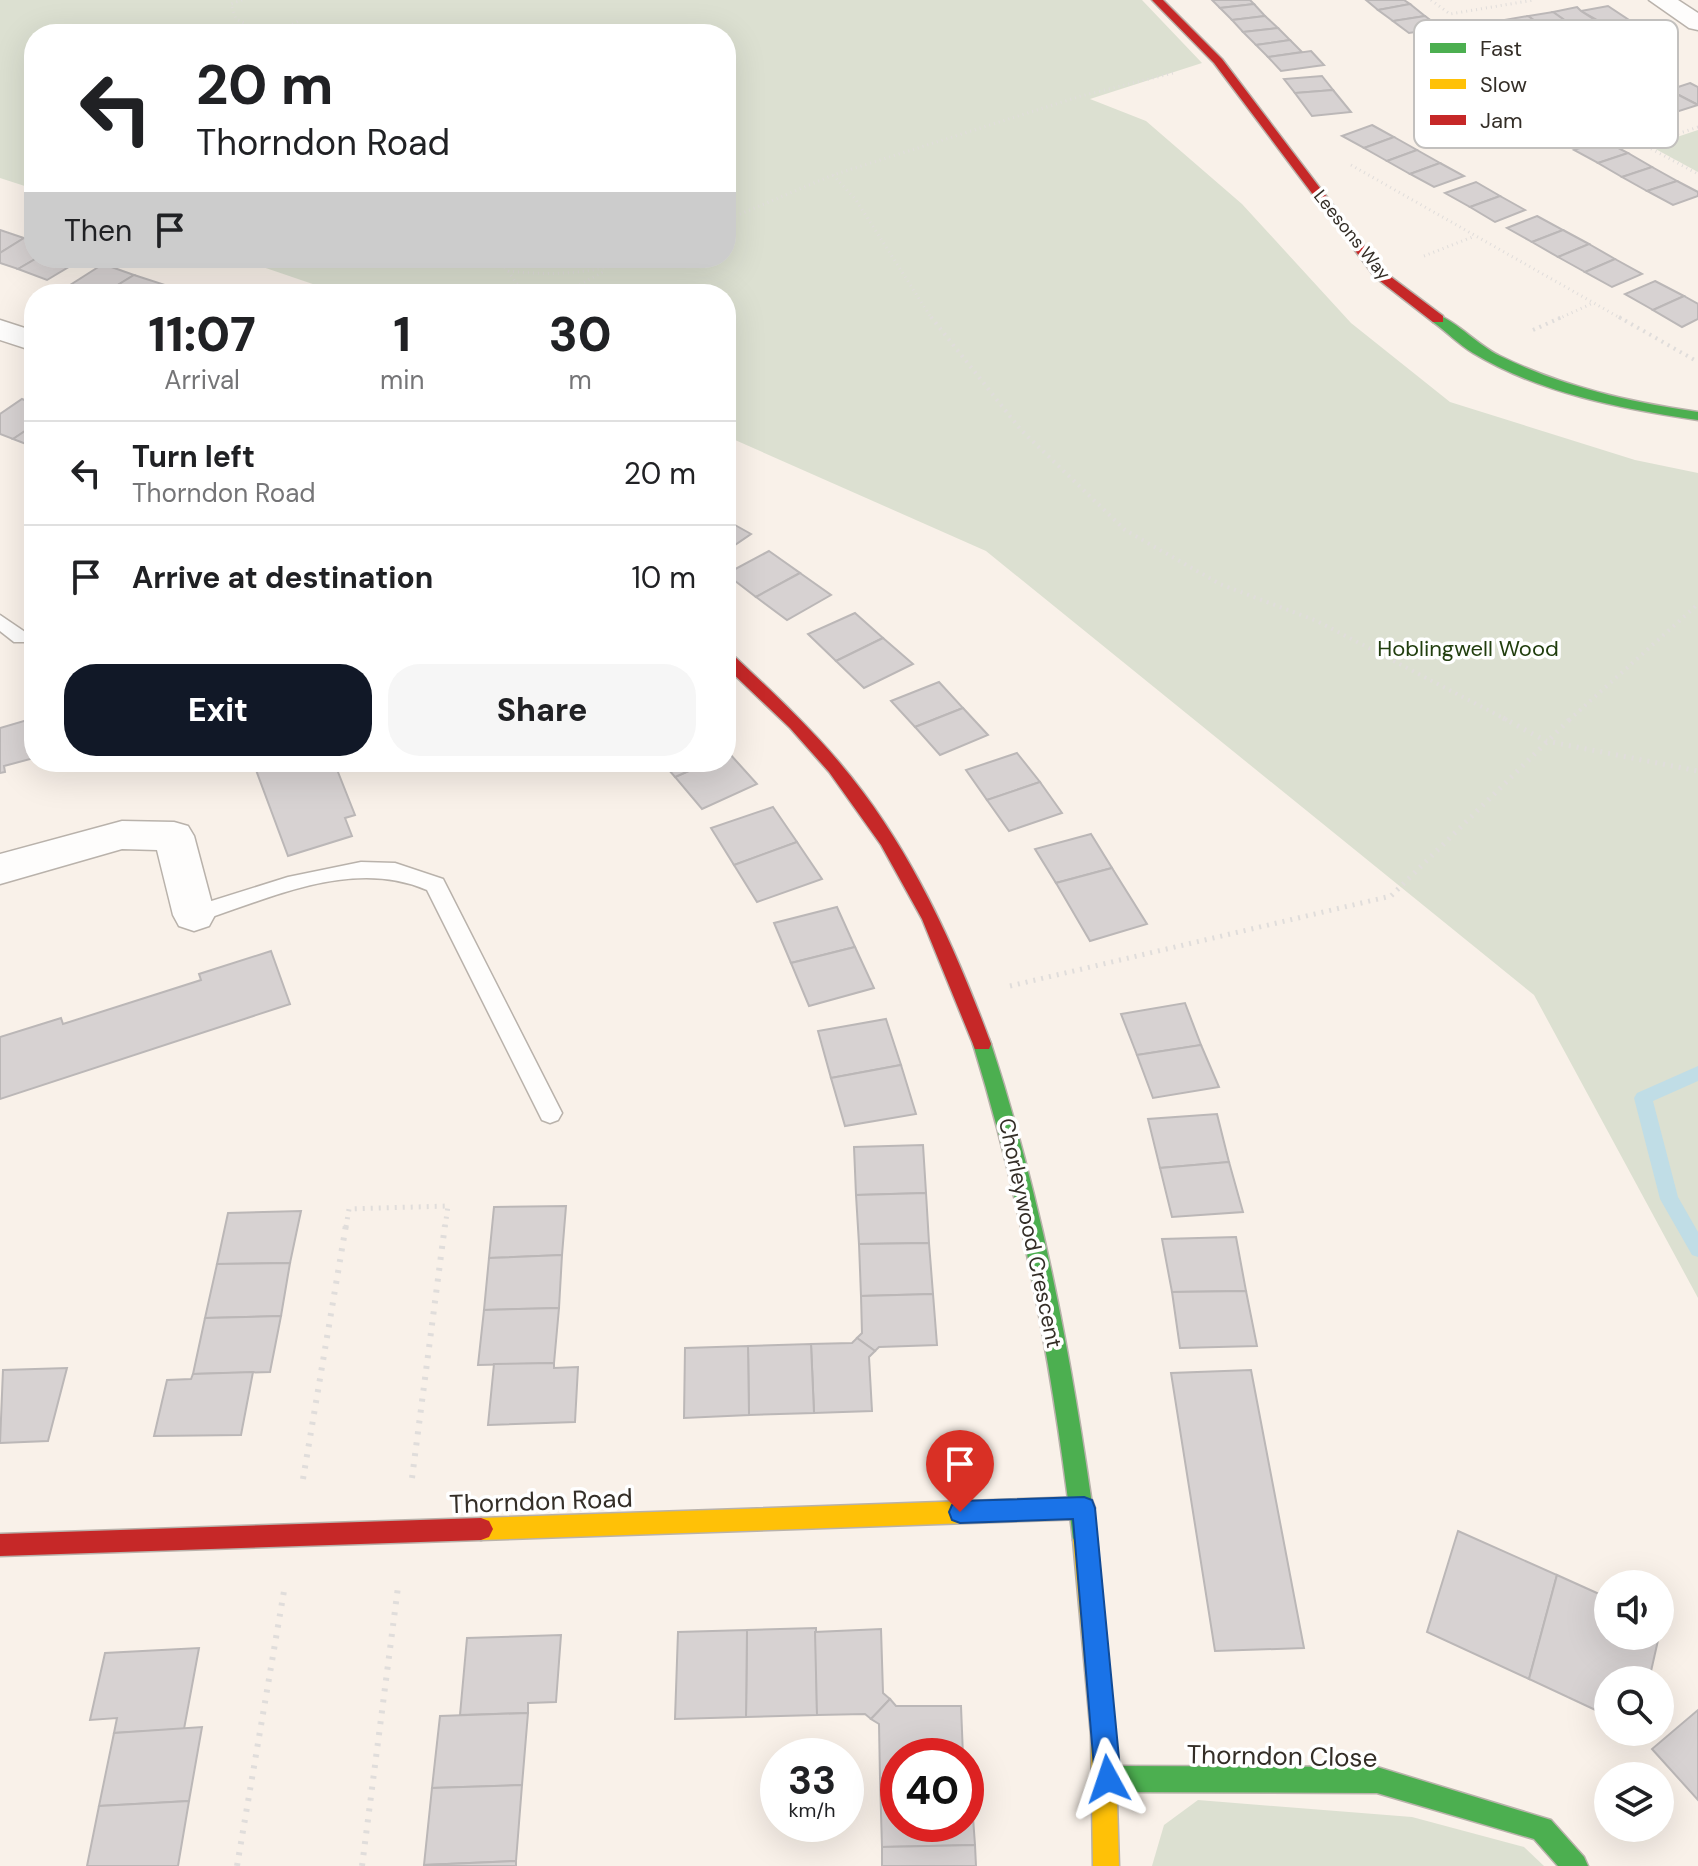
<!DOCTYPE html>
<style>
body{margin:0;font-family:"DM Sans",sans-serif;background:#f6f6f6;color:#202124;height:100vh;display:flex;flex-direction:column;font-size:30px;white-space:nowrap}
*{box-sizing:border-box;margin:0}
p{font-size:26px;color:#757577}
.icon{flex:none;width:44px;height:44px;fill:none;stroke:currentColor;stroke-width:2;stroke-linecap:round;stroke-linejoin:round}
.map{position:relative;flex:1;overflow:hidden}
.sheet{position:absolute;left:24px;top:284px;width:712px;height:488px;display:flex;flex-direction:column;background:#fff;border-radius:32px;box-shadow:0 8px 32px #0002}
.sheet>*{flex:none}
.guide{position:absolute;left:24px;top:24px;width:712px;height:244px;border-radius:32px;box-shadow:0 8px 32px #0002;background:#fff;color:#202124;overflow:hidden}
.controls{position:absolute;left:1594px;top:1570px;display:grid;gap:16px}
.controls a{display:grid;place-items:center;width:80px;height:80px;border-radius:50%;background:#fff;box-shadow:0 8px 32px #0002;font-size:40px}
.speed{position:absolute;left:760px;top:1738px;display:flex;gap:16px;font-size:40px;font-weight:700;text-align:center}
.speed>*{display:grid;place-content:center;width:104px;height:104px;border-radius:50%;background:#fff;box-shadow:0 8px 32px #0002;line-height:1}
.speed small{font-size:20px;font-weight:400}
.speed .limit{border:12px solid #d22;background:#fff;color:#111}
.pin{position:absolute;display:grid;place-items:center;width:68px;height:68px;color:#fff;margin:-82px -34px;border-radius:50% 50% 50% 0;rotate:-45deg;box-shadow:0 0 8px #0007}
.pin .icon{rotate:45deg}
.me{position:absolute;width:88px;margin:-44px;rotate:355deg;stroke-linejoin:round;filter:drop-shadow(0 0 6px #0008)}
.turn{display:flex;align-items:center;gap:28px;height:168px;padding:0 40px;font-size:36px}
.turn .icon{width:104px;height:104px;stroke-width:2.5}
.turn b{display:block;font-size:56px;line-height:68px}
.then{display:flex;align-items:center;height:76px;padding:0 40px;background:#0003;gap:16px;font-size:30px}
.eta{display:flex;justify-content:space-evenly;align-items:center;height:136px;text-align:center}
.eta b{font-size:48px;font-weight:800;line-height:56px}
.action{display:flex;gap:16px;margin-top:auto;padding:16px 40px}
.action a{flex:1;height:92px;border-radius:32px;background:#111827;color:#fff;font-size:32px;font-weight:800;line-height:92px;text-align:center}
.action a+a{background:#f6f6f6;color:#202124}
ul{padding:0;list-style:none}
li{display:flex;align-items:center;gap:24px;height:104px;padding:0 40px;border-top:2px solid #e0e0e0}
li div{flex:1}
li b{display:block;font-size:30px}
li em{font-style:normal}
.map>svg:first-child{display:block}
.green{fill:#dce0d1}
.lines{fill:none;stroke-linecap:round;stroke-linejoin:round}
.stream{fill:#c0dde6;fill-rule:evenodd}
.building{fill:#d7d2d2;stroke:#bbb7b7;stroke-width:2}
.lane-casing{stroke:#b9b2ab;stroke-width:3}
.street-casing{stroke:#b9b2ab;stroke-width:3}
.fast-casing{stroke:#b9b2ab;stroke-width:3}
.slow-casing{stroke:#b9b2ab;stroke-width:3}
.jam-casing{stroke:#b9b2ab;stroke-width:3}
.path-far3{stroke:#e0dddb;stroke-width:3;stroke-dasharray:1 4;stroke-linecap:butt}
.path-far2{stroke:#e0dddb;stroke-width:4;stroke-dasharray:2 5;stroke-linecap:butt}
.path-far1{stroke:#e0dddb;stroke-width:5;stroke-dasharray:2 6;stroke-linecap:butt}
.path{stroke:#e0dddb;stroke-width:6;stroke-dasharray:3 8;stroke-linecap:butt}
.lane{fill:#fefdfc;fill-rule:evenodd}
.street{fill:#fefdfc;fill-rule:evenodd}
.fast{fill:#4caf50;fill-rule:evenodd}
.slow{fill:#ffc107;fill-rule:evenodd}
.jam{fill:#c62828;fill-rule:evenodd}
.route{fill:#1a73e8;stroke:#114b97;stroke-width:2}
.labels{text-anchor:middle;stroke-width:7;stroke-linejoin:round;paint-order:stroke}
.far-street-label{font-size:18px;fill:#342e27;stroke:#fff}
.park-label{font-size:22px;fill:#213e0e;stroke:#fff}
.street-label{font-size:22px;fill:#342e27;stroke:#fff}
.near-street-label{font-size:26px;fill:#342e27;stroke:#fff}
.key{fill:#fff;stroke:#c2c0be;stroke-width:2}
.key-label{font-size:22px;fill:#342e27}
</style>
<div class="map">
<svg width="1698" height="1866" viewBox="0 0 1698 1866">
<rect width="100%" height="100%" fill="#f9f1e9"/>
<g class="green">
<polygon points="0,0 1142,0 1202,63 1090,99 1146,121 1242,204 1351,323 1450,402 1635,460 1698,473 1698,1298 1534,995 986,551 726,436 726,294 342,294 236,258 726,258 726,34 34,34 34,189 0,178"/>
<polygon points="1698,130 1698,172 1650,146"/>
<polygon points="1198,1800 1412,1817 1524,1847 1544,1866 1152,1866 1164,1825"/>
</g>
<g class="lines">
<polygon class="stream" points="1698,1066 1698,1081 1653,1101 1678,1197 1698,1232 1698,1257 1692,1255 1660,1199 1634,1098 1637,1093"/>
</g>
<g class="building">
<polygon points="1212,0 1250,0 1254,4 1220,8"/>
<polygon points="1366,0 1404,0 1410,4 1378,10"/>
<polygon points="1254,4 1265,16 1232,20 1220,8"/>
<polygon points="1410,4 1425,16 1393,21 1378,10"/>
<polygon points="1608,6 1632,22 1608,26 1581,11"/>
<polygon points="1577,7 1581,11 1598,22 1573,26 1553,12"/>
<polygon points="1553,12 1573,26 1549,31 1528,16"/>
<polygon points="1265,16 1278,28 1243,32 1232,20"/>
<polygon points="1425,16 1441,28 1409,33 1393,21"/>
<polygon points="1528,16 1549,31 1524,35 1504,20"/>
<polygon points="1278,28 1290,40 1256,45 1243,32"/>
<polygon points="1290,40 1302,52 1268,57 1256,45"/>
<polygon points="1311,51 1324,65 1281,71 1268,57"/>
<polygon points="1322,76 1333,90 1295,93 1284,79"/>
<polygon points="1690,83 1698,87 1698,105 1669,90"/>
<polygon points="1333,90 1351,112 1312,116 1295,93"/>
<polygon points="1669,90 1698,105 1676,112 1647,97"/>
<polygon points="1372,125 1394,137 1364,148 1342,136"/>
<polygon points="1394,137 1417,150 1387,161 1364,148"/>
<polygon points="1603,140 1628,153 1598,163 1574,150"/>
<polygon points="1417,150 1440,163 1410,174 1387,161"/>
<polygon points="1628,153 1652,167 1622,177 1598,163"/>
<polygon points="1440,163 1464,176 1434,187 1410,174"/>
<polygon points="1652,167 1677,181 1647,191 1622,177"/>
<polygon points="1677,181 1698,192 1698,196 1673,205 1647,191"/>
<polygon points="1476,182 1500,196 1470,207 1445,193"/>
<polygon points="1500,196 1525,210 1495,222 1470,207"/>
<polygon points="1537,216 1563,230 1532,242 1507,228"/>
<polygon points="0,230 24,238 0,253"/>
<polygon points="1563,230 1589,244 1558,257 1532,242"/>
<polygon points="24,238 34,242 34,258 37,258 18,269 0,263 0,253"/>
<polygon points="1589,244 1615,259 1585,272 1558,257"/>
<polygon points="37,258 80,258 82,259 47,280 18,269"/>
<polygon points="1615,259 1642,274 1612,287 1585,272"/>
<polygon points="103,264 134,275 103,294 86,294 67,287"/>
<polygon points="134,275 165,285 151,294 103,294"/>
<polygon points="1655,281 1684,296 1653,310 1625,294"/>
<polygon points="1684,296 1698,304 1698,319 1682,327 1653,310"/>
<polygon points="22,399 34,404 34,425 13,439 0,434 0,414"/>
<polygon points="34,425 34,447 13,439"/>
<polygon points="726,520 751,534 726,551"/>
<polygon points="769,551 800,573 756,597 726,574"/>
<polygon points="800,573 831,595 787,620 756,597"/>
<polygon points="855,613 883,638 836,661 808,634"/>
<polygon points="883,638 913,664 864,688 836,661"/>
<polygon points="939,682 963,708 915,727 891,701"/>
<polygon points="963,708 988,735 940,755 915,727"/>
<polygon points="34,718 34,758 4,766 5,772 0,773 0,728"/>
<polygon points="729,753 757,784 702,809 675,777 709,762 726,762 726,754"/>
<polygon points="1017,753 1040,782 987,800 966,770"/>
<polygon points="253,762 334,762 355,815 345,818 352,836 288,856"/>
<polygon points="662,762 709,762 675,777"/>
<polygon points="1040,782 1062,813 1009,831 987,800"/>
<polygon points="773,807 797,842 734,865 711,828"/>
<polygon points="1091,834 1112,868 1056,883 1035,849"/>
<polygon points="797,842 822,879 757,902 734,865"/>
<polygon points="1112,868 1147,924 1090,941 1056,883"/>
<polygon points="837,907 855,947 791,963 774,923"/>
<polygon points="855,947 874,988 809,1006 791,963"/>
<polygon points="271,951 290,1004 0,1099 0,1037 61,1018 63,1024 201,980 199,974"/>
<polygon points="1185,1003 1201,1045 1137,1055 1121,1014"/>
<polygon points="886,1019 901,1065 831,1078 818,1031"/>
<polygon points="1201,1045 1219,1087 1153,1098 1137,1055"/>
<polygon points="901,1065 916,1114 845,1126 831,1078"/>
<polygon points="1217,1114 1229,1162 1160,1168 1148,1119"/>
<polygon points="923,1145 926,1193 856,1195 854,1147"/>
<polygon points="1229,1162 1243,1212 1172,1217 1160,1168"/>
<polygon points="926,1193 929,1243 859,1244 856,1195"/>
<polygon points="566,1206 562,1255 489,1258 494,1207"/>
<polygon points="301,1211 290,1263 217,1264 228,1213"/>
<polygon points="1236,1237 1246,1291 1172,1292 1162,1239"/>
<polygon points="929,1243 933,1294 861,1296 859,1244"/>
<polygon points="562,1255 559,1308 484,1310 489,1258"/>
<polygon points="290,1263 281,1316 205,1318 217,1264"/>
<polygon points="1246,1291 1257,1346 1180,1348 1172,1292"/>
<polygon points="933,1294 937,1345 879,1347 875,1351 857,1338 862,1333 861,1296"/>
<polygon points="559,1308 554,1363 478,1365 484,1310"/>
<polygon points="281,1316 270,1372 193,1374 205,1318"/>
<polygon points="857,1338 875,1351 869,1357 872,1411 814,1413 811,1344 852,1343"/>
<polygon points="811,1344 814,1413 749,1415 748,1346"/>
<polygon points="748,1346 749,1415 684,1418 685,1348"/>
<polygon points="554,1363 554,1368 578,1367 575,1422 488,1425 494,1364"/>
<polygon points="67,1368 48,1441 0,1443 3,1370"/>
<polygon points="1251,1370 1304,1648 1215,1651 1171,1373"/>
<polygon points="253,1372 241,1435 154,1436 167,1380 191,1379 193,1374"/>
<polygon points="1458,1531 1557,1575 1529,1679 1427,1632"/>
<polygon points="1557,1575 1608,1598 1608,1636 1659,1636 1649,1680 1608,1680 1608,1706 1606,1705 1604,1714 1529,1679"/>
<polygon points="816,1628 817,1715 746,1717 747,1630"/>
<polygon points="881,1629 883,1693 890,1699 871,1719 865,1714 817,1715 815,1632"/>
<polygon points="747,1630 746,1717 675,1719 678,1632"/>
<polygon points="561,1635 556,1702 528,1703 528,1713 460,1715 467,1638"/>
<polygon points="199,1648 184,1729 114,1733 117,1718 90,1720 105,1653"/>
<polygon points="890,1699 896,1706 961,1706 963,1756 898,1756 898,1777 880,1778 879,1724 871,1719"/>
<polygon points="1698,1710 1698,1800 1652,1749"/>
<polygon points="528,1713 522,1785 432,1788 440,1716"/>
<polygon points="202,1727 189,1801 99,1806 114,1733"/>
<polygon points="966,1776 970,1776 975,1845 882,1847 880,1778 898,1777 898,1824 966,1824"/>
<polygon points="522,1785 516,1861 424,1865 432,1788"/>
<polygon points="189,1801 178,1866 87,1866 99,1806"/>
<polygon points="975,1845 976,1866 882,1866 882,1847"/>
<polygon points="516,1861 516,1866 424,1866 424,1865"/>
</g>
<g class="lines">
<g class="lane-casing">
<g id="lane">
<polygon points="0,615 28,634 30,638 28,642 14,642 0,631"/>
<path d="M 361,862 L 395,863 L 443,879 L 562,1113 L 558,1120 L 550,1123 L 542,1120 L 427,890 C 351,857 267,900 194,923 L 186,921 L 183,915 L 186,909 L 288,877 Z"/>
</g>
</g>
<g class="street-casing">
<g id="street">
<polygon points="1649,0 1678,0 1698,13 1698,30 1689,28"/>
<polygon points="0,320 34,331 34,351 0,340"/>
<polygon points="122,821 174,822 188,826 194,836 215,915 209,926 194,931 179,926 173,915 157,850 122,849 0,884 0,854"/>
</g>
</g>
<g class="fast-casing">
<g id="fast">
<path d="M 1438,315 C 1457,322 1479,346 1500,356 C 1563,387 1630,402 1698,412 L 1698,420 C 1622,409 1539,393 1473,353 C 1458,344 1447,332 1433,322 L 1432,319 Z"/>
<path d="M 982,1036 L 989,1039 L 991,1044 C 1044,1206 1074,1371 1097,1540 L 1093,1548 L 1085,1551 L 1077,1548 L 1073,1540 C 1053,1371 1023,1206 973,1044 L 975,1039 Z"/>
<polygon points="1108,1766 1377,1767 1551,1820 1584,1857 1588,1866 1558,1866 1534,1839 1377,1793 1108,1792 1099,1788 1095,1779 1099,1770"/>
</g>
</g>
<g class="slow-casing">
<g id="slow">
<polygon points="1084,1497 1092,1500 1095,1508 1092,1516 1084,1519 481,1540 473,1537 469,1529 473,1521 481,1518"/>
<polygon points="1085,1529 1093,1532 1097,1540 1115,1735 1119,1866 1093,1866 1091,1735 1073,1540 1077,1532"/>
</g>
</g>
<g class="jam-casing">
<g id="jam">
<polygon points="1152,0 1163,0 1222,59 1383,271 1443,316 1443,322 1433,322 1375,277 1214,63"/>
<path d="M 726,653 L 732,654 C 769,689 806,723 839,762 C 909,844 954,944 991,1044 L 989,1049 L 975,1049 L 922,919 L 881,845 L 829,772 L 790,728 L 726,667 Z"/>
<polygon points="481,1518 489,1521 493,1529 489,1537 481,1540 0,1556 0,1534"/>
</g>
</g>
<g class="path-far3">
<polyline points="242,0 231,4 236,19 265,34"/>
<polyline points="1431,0 1450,14 1534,0"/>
<polyline points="275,34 300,20"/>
<polyline points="1698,127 1644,145 1698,174"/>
<polyline points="1351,165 1622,319"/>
<polyline points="833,175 856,200 932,319"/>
<polyline points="726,220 833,175 1081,96 1173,73"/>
<polyline points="1424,256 1475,236"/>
<polyline points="493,258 508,271 524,294"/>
<path d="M 508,271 C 554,276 594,274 637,258"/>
<polyline points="562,294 603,272"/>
<polyline points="1558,319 1593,303"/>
</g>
<g class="path-far2">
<polyline points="931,317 1021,430 1125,530 1220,584 1317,621 1507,720"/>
<polyline points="1619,317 1698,362"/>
<polyline points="1533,330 1562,317"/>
<polyline points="1569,720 1698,604"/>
</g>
<g class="path-far1">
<polyline points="1503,718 1546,741 1698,771"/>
<polyline points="1010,986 1391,896 1571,718"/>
<polyline points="346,1227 349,1209 448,1206 445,1227"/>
</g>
<g class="path">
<polyline points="412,1478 445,1225"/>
<polyline points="303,1479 346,1225"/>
<polyline points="237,1866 284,1591"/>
<polyline points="362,1866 398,1587"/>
</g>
<use href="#lane" class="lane"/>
<use href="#street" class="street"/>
<use href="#fast" class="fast"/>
<use href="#slow" class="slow"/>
<use href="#jam" class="jam"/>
</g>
<polygon class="route" points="1084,1497 1092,1500 1095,1508 1121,1779 1117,1788 1108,1791 1099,1788 1095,1779 1073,1519 960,1523 952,1520 949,1512 952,1505 960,1501"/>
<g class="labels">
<g class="far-street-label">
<text transform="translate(1352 235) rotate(51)" y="6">Leesons Way</text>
</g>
<g class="park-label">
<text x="1468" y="656">Hoblingwell Wood</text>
</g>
<g class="street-label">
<text transform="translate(1031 1233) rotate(78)" y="8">Chorleywood Crescent</text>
</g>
<g class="near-street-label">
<text transform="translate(541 1501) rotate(-2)" y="9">Thorndon Road</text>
<text transform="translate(1282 1756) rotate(1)" y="9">Thorndon Close</text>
</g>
</g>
<rect x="1414" y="20" width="264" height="128" rx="12" class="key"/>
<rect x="1430" y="43" width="36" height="10" fill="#4caf50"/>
<rect x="1430" y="79" width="36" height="10" fill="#ffc107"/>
<rect x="1430" y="115" width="36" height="10" fill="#c62828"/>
<g class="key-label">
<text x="1480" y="56">Fast</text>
<text x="1480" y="92">Slow</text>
<text x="1480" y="128">Jam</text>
</g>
</svg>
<div class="controls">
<a><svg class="icon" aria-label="sound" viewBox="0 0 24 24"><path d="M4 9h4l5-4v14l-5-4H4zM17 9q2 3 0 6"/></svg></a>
<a><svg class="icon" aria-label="search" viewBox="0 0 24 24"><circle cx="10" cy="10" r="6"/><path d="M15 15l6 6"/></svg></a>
<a><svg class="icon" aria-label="layers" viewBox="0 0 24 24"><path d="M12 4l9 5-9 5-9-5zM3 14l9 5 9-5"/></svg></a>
</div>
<div class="speed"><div>33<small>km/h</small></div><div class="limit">40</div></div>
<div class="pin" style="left:960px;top:1512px;background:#d93025"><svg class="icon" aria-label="arrive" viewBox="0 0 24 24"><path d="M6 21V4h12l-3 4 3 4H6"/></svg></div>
<svg class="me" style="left:1108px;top:1779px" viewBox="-20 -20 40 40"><path d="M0-17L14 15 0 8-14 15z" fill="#1a73e8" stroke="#fff" stroke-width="4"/></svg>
<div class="guide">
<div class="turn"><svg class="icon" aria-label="left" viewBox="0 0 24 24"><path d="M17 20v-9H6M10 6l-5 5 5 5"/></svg><div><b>20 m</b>Thorndon Road</div></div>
<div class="then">Then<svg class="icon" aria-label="arrive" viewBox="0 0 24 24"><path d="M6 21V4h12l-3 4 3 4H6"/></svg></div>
</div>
<section class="sheet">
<div class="eta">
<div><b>11:07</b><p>Arrival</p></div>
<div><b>1</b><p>min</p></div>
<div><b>30</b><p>m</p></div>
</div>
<ul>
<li><svg class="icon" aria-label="left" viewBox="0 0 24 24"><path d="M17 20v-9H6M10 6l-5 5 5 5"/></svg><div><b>Turn left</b><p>Thorndon Road</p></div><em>20 m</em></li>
<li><svg class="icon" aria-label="arrive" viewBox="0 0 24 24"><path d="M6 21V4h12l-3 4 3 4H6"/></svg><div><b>Arrive at destination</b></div><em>10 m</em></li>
</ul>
<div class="action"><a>Exit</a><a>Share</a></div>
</section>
</div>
